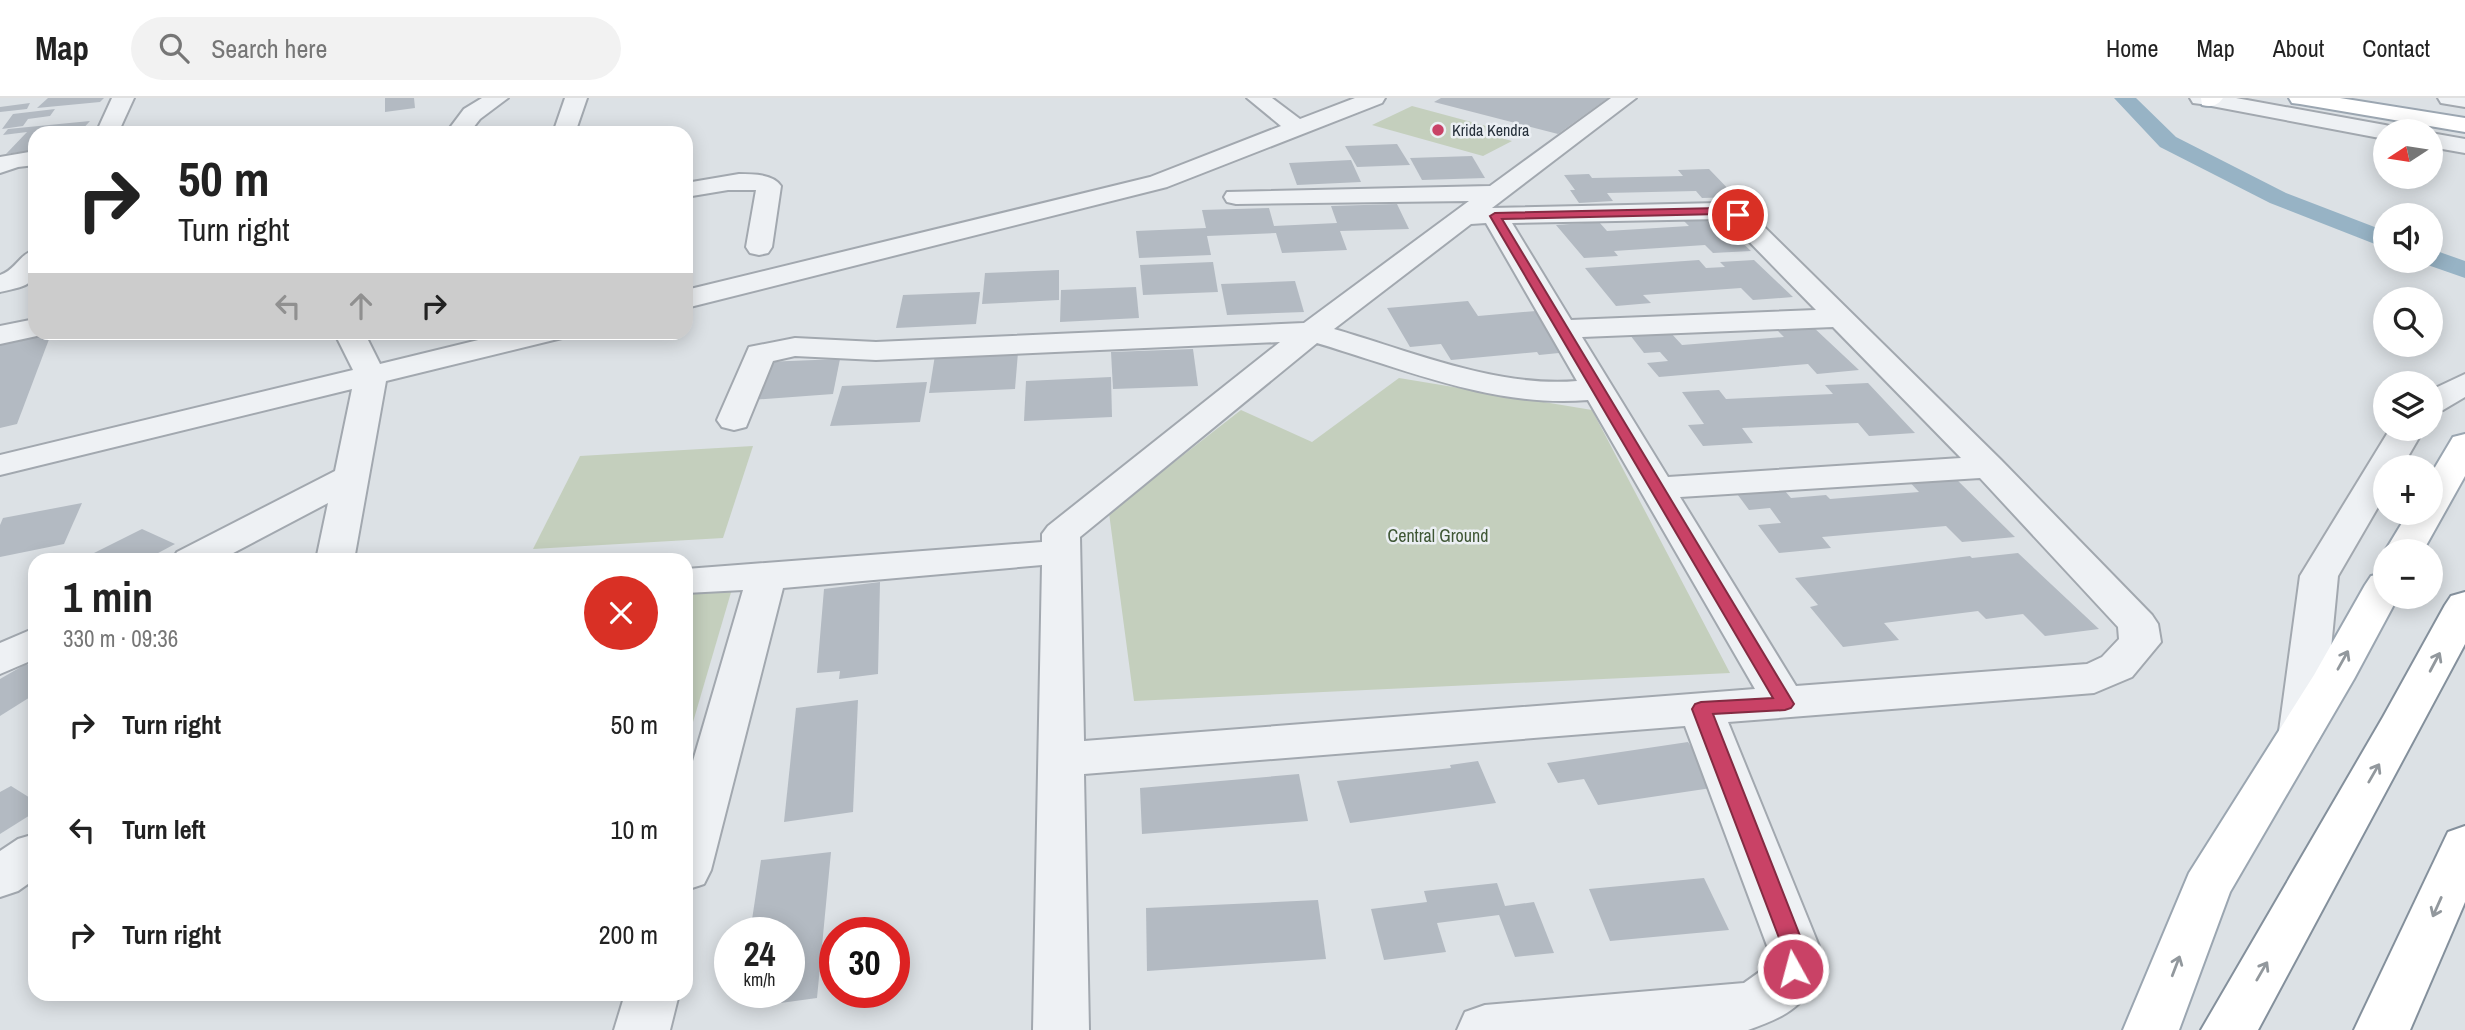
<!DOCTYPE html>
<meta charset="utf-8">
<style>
body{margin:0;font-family:"Archivo Narrow",sans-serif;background:#f2f2f2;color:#222;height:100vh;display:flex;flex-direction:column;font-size:26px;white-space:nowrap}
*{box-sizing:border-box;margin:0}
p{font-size:23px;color:#767676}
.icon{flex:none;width:38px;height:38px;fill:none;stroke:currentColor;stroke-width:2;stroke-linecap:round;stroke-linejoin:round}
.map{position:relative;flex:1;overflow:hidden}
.panel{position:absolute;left:28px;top:455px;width:665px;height:448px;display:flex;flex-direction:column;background:#fff;border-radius:21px;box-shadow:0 4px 18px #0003}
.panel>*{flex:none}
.hud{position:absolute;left:28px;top:28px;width:665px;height:214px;border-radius:21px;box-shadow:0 4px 18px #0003;background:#fff;color:#222;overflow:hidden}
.needle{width:46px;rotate:258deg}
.fabs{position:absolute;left:2373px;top:21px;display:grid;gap:14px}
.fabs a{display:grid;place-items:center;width:70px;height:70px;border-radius:50%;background:#fff;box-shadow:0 4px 18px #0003;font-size:35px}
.speed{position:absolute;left:714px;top:819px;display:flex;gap:14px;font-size:35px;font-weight:700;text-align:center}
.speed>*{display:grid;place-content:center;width:91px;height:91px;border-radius:50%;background:#fff;box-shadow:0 4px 18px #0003;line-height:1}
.speed small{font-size:18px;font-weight:400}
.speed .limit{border:10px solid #d22;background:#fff;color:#111}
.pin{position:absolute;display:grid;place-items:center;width:60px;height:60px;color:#fff;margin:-30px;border:4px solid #fff;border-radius:50%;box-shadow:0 2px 7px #0007}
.me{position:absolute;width:77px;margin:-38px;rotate:353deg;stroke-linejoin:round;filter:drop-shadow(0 0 5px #0008)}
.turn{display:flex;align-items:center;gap:24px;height:147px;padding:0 35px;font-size:32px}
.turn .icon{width:91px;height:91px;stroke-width:2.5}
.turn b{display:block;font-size:49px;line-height:60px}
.lanes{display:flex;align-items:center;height:66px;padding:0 35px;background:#0003;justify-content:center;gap:35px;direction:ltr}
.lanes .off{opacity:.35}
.round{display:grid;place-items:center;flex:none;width:74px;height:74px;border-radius:37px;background:#f2f2f2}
.head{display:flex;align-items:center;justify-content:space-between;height:119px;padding:0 35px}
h1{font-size:42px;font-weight:700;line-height:52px}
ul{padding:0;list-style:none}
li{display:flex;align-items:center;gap:21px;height:105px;padding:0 35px}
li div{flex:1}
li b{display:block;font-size:26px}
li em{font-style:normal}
header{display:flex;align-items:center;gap:42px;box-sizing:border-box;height:98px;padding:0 35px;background:#fff;border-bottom:2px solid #e0e0e0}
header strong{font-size:33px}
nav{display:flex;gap:38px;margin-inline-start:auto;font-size:24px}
.search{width:490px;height:63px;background:#f2f2f2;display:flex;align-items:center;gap:18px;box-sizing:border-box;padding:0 24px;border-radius:38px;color:#767676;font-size:26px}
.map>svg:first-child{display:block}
.green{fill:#c4cfbd}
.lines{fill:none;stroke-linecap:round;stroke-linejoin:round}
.canal{fill:#97b3c5;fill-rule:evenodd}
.building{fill:#b3bac2}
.minor-casing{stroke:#a2a8af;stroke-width:4}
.major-casing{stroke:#9ba6b1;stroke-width:4}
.highway-casing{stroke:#84909c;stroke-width:4}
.minor{fill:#eef1f4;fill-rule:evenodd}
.major{fill:#fff;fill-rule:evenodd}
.highway{fill:#fff;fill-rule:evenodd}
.oneway{stroke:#92989d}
.route{fill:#c94266;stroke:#832b42;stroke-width:2}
.poi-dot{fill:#c94266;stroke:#ebeff3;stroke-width:2.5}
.labels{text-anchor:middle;stroke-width:5;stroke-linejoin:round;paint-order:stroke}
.far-poi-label{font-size:16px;fill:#26303b;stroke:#ebeff3;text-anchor:start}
.park-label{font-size:18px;fill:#3e5634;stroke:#ebeff3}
</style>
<header>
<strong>Map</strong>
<div class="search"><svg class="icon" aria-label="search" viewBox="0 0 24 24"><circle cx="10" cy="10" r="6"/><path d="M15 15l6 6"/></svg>Search here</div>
<nav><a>Home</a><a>Map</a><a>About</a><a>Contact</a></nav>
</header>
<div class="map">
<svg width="2465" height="932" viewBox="0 0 2465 932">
<rect width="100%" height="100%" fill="#dce1e5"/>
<g class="green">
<polygon points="1412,8 1490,29 1483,35 1512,43 1483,58 1372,27"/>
<polygon points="1399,280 1592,312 1730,575 1134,603 1109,415 1241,312 1312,344"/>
<polygon points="753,348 723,440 533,451 580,358"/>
<polygon points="732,491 686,648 686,496"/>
</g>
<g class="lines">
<g class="canal">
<polygon points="2114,0 2136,0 2176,39 2286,95 2385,133 2385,150 2270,105 2160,49"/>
<polygon points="2431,151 2465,163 2465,180 2422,165 2421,163 2431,163"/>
</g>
</g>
<g class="building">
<polygon points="48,0 104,0 100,4 37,10"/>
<polygon points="385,0 414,0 415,10 385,14"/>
<polygon points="1441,0 1608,0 1558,36 1434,4"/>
<polygon points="30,5 27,11 0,14 0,9"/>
<polygon points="55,11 50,18 28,21 23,28 2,31 13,16"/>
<polygon points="90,23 79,35 35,35 35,52 6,56 27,34 3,37 8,31"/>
<polygon points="1397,46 1410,67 1357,69 1345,48"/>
<polygon points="1472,58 1485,80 1422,82 1410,60"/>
<polygon points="1351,62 1361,84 1297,87 1289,65"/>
<polygon points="1709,71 1736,99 1702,100 1696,93 1607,95 1613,103 1579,105 1570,92 1575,92 1564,77 1589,76 1592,80 1683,78 1678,72"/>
<polygon points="1397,106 1409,131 1340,133 1347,152 1282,155 1276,135 1207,138 1211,157 1139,160 1136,133 1206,130 1202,112 1269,110 1274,128 1337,125 1331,108"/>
<polygon points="1716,120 1751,153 1713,155 1705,147 1614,153 1618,158 1584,160 1556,127 1599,124 1607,133 1689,128 1683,122"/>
<polygon points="1699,162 1706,170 1725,169 1720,164 1754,162 1793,199 1753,202 1741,190 1643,197 1651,205 1616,208 1585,170"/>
<polygon points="1213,164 1218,194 1143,197 1140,167"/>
<polygon points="1059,172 1059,202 982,206 985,175"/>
<polygon points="1295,183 1304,214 1227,217 1221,186"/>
<polygon points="1136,189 1139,220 1060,224 1061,192"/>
<polygon points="980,194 976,226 896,230 903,197"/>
<polygon points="1468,203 1478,218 1536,213 1569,254 1539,257 1537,254 1451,262 1441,246 1410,249 1387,210"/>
<polygon points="1812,228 1859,272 1817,276 1808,266 1659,279 1647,265 1668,263 1660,254 1644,255 1630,237 1670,234 1682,247 1784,239 1776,231"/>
<polygon points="51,236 17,326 0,330 0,246"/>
<polygon points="1193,251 1198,288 1113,291 1111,254"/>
<polygon points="1018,254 1015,291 929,295 935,257"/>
<polygon points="840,261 833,296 750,302 764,264"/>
<polygon points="1111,279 1112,319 1024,323 1026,283"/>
<polygon points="927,284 920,324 830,328 842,288"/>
<polygon points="1868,285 1915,335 1869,338 1858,325 1742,330 1753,345 1703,348 1688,327 1704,326 1682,294 1719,292 1726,301 1833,296 1825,287"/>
<polygon points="1950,375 2015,439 1962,444 1946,428 1822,439 1831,450 1779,455 1758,427 1781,425 1770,410 1749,412 1732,389 1778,385 1791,400 1826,397 1830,401 1919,394 1905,379"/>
<polygon points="82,405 64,446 0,459 0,427 3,420"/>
<polygon points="142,431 175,446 145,462 80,462"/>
<polygon points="2018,455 2099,531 2045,538 2023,516 1986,521 1978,513 1884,525 1899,542 1843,549 1810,509 1818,507 1795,480 1970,458 1972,460"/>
<polygon points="880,484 878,576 839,581 840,573 817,575 824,491"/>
<polygon points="26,566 35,569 35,596 0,618 0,581"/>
<polygon points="858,602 853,714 784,724 796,610"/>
<polygon points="1688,644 1718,689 1598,707 1584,681 1558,685 1547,665"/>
<polygon points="1478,663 1496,705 1350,725 1337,683 1451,670 1450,667"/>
<polygon points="1299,676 1308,723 1142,736 1140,690"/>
<polygon points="11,688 35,703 35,714 0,736 0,694"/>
<polygon points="831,754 817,900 766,907 768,894 789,894 789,835 750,835 761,762"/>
<polygon points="1704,780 1729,832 1610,843 1589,791"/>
<polygon points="1497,785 1505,808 1534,804 1554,855 1515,859 1499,817 1437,825 1446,854 1384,862 1371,811 1427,804 1424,793"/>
<polygon points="1318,802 1326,861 1147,873 1146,810"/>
</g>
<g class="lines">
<g class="minor-casing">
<g id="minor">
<polygon points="112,0 134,0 118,35 96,35"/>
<polygon points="482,0 508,0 480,21 469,35 446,35 464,11"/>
<polygon points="565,0 587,0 575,35 553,35"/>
<polygon points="1247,0 1272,0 1300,21 1355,0 1385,0 1382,5 1167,89 686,210 686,192 1150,79 1281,28"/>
<path d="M 1611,0 L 1636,0 L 1492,110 L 1720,105 L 1747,112 L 2001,362 L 2152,517 L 2158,526 L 2161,544 L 2132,579 L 2094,595 L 1728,624 L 1821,853 C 1814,904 1793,916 1748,932 L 1457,932 L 1465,914 L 1485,907 L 1744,885 L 1765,870 L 1769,853 L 1685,628 L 1084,676 L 1089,932 L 1033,932 L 1042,467 L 783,490 L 711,772 L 704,786 L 686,792 L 686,687 L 743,492 L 686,495 L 686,471 L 1042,444 L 1042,436 L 1048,428 L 1280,244 L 876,262 L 795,258 L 773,263 L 746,329 L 734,332 L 722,329 L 717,322 L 749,249 L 795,240 L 876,244 L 1304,225 L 1469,103 L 1236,106 L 1227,104 L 1224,99 L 1227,94 L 1490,88 ZM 1720,121 L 1729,123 L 1816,212 L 1571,222 L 1512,125 ZM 1486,125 L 1577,283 C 1498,290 1410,253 1334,231 L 1471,126 ZM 1833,229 L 1961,360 L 1668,379 L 1582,239 ZM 1317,245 C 1404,271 1495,310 1588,302 L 1755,591 L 1084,643 L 1080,439 ZM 1980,380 L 2118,529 L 2119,541 L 2102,559 L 2087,566 L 1796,588 L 1680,399 Z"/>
<polygon points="2190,0 2236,0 2385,27 2393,29 2396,33 2385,33 2385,41 2201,6 2193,5"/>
<polygon points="2438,0 2465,0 2465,9 2441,5"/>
<polygon points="2431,35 2465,41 2465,55 2431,49"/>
<polygon points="35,53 35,67 18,69 0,75 0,59"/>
<path d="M 739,76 C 753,76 773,76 781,88 L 772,149 L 768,155 L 759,157 L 750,155 L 746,149 L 756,92 L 728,92 L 686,99 L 686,85 Z"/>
<path d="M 35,152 C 35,187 35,186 0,194 L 0,177 C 16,172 19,156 35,152 Z"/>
<polygon points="35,221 35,234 47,234 46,236 0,246 0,228"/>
<polygon points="334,234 364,234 380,266 511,234 566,234 562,240 386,283 354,462 316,462 328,405 220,462 172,462 177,454 335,373 352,291 0,377 0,357 353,272"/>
<polygon points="2465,276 2465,299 2443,312 2431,315 2431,292"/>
<polygon points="2390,331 2424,331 2402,369 2385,369 2385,397 2338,478 2323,633 2317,644 2301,649 2285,644 2279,633 2300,478"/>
<polygon points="35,530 35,561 0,576 0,545"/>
<polygon points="35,736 35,781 18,793 0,799 0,753 18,741"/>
<polygon points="625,896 679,896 670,932 614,932"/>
</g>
</g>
<g class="major-casing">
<g id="major">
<path d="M 2201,0 L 2223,0 C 2217,8 2212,9 2202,7 Z"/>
<polygon points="2289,0 2340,0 2465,20 2465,34 2300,6 2292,5"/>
<polygon points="2465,336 2465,378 2423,453 2385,453 2408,415 2431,415 2431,376 2453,339"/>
<polygon points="2385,475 2385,499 2398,499 2354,581 2230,794 2179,932 2123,932 2189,775 2314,577 2365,487 2371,478"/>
</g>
</g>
<g class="highway-casing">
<g id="highway">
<polygon points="2465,494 2465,546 2258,932 2201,932 2383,619 2445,507 2451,498"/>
<polygon points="2465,728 2465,804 2410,932 2354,932 2448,734"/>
</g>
</g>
<use href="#minor" class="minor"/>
<use href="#major" class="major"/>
<use href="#highway" class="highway"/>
</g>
<defs><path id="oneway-shaft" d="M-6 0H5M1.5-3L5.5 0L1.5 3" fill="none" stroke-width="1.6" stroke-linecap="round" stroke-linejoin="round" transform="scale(1.75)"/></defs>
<g class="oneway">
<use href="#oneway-shaft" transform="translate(2343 562) rotate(-61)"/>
<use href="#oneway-shaft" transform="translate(2435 564) rotate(-62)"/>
<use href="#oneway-shaft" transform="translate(2374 675) rotate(-60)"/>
<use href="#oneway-shaft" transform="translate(2437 809) rotate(114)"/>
<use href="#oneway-shaft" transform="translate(2176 868) rotate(-69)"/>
<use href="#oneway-shaft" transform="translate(2262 873) rotate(-60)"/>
</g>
<polygon class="route" points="1720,110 1744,117 1738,120 1720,116 1502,121 1794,606 1791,610 1785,612 1713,616 1806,853 1801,878 1793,880 1785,878 1782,871 1784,853 1692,611 1695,606 1701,604 1773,600 1490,118 1495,115"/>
<circle class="poi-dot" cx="1438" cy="32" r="7"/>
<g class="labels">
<g class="far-poi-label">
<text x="1452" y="38">Krida Kendra</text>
</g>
<g class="park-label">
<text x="1438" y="444">Central Ground</text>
</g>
</g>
</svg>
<div class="fabs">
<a><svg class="needle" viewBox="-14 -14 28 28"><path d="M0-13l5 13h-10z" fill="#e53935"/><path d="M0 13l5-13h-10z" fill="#767676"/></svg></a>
<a><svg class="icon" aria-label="sound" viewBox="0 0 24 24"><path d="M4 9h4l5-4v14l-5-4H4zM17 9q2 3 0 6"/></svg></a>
<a><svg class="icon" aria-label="search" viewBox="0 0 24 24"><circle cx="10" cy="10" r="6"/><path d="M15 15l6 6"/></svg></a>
<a><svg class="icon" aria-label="layers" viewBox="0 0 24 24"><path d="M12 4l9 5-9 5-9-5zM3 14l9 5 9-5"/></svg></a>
<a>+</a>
<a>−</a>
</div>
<div class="speed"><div>24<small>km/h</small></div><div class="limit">30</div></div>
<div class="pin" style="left:1738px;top:117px;background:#d93025"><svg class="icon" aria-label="arrive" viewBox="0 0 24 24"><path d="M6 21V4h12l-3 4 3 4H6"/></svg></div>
<svg class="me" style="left:1793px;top:871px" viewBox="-20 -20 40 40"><circle r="17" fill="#c94266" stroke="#fff" stroke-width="3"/><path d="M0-11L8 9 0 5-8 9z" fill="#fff"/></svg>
<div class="hud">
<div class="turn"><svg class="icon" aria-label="right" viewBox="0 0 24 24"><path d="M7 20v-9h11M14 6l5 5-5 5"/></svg><div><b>50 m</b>Turn right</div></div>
<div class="lanes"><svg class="icon off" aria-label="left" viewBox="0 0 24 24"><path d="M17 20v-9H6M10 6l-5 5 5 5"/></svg><svg class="icon off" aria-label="ahead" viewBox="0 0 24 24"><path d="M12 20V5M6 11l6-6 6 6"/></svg><svg class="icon" aria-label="right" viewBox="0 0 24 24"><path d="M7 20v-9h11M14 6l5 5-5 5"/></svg></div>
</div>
<section class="panel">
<div class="head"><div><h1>1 min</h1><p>330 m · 09:36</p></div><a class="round" style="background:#d93025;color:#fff"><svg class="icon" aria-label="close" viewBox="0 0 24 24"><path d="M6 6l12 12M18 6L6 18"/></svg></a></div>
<ul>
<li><svg class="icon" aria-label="right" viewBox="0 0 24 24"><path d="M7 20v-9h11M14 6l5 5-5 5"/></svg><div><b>Turn right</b></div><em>50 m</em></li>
<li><svg class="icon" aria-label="left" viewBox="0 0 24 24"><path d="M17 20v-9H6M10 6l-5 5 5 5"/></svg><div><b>Turn left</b></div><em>10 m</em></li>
<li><svg class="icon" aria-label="right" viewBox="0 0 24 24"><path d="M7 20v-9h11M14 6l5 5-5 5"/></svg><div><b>Turn right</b></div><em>200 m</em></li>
</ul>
</section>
</div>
